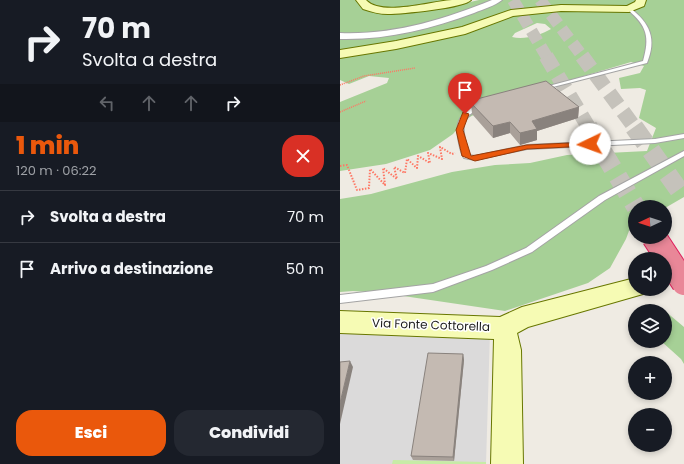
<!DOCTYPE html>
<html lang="it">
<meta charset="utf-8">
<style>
body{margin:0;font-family:Poppins,sans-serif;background:#242831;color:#f1f3f6;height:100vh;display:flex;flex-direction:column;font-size:15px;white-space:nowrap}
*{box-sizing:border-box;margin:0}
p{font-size:13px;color:#9ea1a6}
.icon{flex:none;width:22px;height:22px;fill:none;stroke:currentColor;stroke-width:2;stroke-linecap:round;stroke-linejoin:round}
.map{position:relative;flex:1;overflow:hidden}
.drawer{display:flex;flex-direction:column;background:#171b24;width:340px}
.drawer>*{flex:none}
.hud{background:#171b24;color:#f1f3f6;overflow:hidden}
.needle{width:26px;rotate:266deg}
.controls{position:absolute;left:288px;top:200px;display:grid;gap:8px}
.controls a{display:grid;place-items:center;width:44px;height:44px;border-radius:50%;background:#171b24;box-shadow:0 2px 6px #0003;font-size:20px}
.pin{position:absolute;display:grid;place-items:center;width:34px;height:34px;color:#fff;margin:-41px -17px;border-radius:50% 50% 50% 0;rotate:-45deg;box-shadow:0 0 4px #0007}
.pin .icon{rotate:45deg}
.me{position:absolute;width:44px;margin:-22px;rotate:267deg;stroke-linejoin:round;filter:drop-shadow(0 0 3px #0008)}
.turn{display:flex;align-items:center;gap:14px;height:84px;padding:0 16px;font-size:18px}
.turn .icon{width:52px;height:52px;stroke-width:2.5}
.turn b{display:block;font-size:28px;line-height:34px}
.lanes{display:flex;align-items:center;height:38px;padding:0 16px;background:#0003;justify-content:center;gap:20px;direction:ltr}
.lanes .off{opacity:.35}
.round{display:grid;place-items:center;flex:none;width:42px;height:42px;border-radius:16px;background:#242831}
.summary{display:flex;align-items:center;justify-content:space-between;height:68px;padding:0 16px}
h1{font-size:24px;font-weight:800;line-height:30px;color:#ea580c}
.button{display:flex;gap:8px;margin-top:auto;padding:8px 16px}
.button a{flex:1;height:46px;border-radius:16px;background:#ea580c;color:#fff;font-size:16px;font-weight:800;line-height:46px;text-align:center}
.button a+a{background:#242831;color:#f1f3f6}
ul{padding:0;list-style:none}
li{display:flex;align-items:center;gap:12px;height:52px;padding:0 16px;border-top:1px solid #363941}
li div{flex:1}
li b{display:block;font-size:15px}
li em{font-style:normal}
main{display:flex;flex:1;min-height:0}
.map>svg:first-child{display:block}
.residential{fill:#dbdada}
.grass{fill:#c7eba6}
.forest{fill:#a6d096;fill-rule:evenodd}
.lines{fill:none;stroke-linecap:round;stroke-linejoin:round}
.highway-tunnel-far2{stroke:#c5c2bb;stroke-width:12;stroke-dasharray:12 6;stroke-linecap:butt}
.highway-tunnel-far1{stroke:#c5c2bb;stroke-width:15;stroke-dasharray:15 8;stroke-linecap:butt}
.highway-tunnel{stroke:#c5c2bb;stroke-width:19;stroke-dasharray:19 10;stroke-linecap:butt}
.lane-casing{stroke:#a4a4a4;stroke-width:2}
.street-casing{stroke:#a4a4a4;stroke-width:2}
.secondary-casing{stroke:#687701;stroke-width:2}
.path-far1{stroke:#fe7764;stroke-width:1.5;stroke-dasharray:1 1;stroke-linecap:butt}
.path{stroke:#fe7764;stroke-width:2;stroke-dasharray:1.5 1.5;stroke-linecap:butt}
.lane{fill:#fff;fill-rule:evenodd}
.street{fill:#fff;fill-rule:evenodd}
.secondary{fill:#f6fbb4;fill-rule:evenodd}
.highway-bridge-casing{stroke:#df1e5c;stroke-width:26;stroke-linecap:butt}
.highway-bridge{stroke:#e98798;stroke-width:24}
.wall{fill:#a9a099}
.shaded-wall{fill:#89827d}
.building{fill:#c4bab2;stroke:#89827d}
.route{fill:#ea580c;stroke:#983908}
.labels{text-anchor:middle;stroke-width:3;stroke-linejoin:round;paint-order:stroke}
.street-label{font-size:12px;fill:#1d1d1d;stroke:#fff}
</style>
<main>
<section class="drawer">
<div class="hud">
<div class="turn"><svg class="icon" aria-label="right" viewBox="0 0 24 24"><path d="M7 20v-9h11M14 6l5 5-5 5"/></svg><div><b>70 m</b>Svolta a destra</div></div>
<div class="lanes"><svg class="icon off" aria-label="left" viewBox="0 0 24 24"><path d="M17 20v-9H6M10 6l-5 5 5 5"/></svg><svg class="icon off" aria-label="ahead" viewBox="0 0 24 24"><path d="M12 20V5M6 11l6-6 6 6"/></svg><svg class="icon off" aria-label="ahead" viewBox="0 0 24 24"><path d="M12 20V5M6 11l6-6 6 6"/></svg><svg class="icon" aria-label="right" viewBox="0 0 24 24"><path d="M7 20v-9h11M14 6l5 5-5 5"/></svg></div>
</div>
<div class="summary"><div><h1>1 min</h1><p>120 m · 06:22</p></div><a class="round" style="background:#d93025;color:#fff"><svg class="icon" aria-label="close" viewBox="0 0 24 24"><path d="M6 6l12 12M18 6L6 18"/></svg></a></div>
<ul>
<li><svg class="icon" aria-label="right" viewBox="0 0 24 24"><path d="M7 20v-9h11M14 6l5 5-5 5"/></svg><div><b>Svolta a destra</b></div><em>70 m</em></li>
<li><svg class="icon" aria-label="arrive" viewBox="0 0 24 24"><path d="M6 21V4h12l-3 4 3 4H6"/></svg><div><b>Arrivo a destinazione</b></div><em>50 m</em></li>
</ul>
<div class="button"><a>Esci</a><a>Condividi</a></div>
</section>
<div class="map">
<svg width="344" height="464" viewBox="0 0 344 464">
<rect width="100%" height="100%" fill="#efebe3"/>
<polygon class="residential" points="0,329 150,332 146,464 0,464"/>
<polygon class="grass" points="53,460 146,462 146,464 52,464"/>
<g class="forest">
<path d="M 0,0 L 104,0 L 98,3 L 113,6 L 139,0 L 344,0 L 344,197 L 325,208 L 295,207 L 295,220 L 293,220 L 286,239 L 270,268 L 248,283 L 165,311 L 43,293 L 13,291 L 0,292 L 0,199 L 31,194 L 112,172 L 155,165 L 190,163 L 227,155 L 307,151 L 316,128 L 299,118 L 306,90 L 300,88 L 281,89 L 279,78 L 300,73 L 304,66 L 291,62 L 224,82 L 202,92 L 145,109 L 126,119 L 113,134 L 90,150 L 46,164 L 0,171 L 0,102 L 47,83 L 49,78 L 29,76 L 9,84 L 0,80 ZM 197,23 L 205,24 L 211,29 C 200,35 185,40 172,37 L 175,33 Z"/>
<polygon points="325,311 344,327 344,364 341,359 321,341 325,341"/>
</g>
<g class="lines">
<g class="highway-tunnel-far2">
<polyline points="173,0 207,57"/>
<polyline points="200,0 243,57"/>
</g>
<g class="highway-tunnel-far1">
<polyline points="206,56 249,128"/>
<polyline points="242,56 295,128"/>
</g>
<g class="highway-tunnel">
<polyline points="248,127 296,207"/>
<polyline points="294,127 344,197"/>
</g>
<g class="lane-casing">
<g id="lane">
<path d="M 288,8 L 290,8 C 310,23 317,39 307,63 L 201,90 L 201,88 L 303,61 C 310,37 307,26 288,10 Z"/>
<path d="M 141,104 L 143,105 L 143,107 C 116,118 123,132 129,155 L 135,156 L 187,145 L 315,139 L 344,134 L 344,138 L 315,143 L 187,149 L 135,160 L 124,158 C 121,154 120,148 119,143 C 114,122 120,111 141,104 Z"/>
<polygon points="344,151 344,156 265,200 192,252 152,270 93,292 0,303 0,295 93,284 146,266 186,248 259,196"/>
</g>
</g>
<g class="street-casing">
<path id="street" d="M 152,0 L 162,0 C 155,6 143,9 134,13 C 91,29 47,40 0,39 L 0,33 C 53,35 103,20 152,0 Z"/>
</g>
<g class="secondary-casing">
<g id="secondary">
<path d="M 16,0 L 26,0 C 41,17 92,1 112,0 C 118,0 125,0 131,0 C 124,8 61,14 48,14 C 39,14 32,12 23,9 Z"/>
<polygon points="296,0 306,0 304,6 289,12 221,11 173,16 125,34 56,49 0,58 0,50 56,41 122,27 171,10 221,5 287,6 295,2"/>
<polygon points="295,278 295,289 306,289 303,294 188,327 177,333 181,350 183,464 151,464 154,339 0,333 0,311 160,317 182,307"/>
</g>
</g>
<g class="path-far1">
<polyline points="0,85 24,76 75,68"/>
<polyline points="0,112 26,101"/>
</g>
<polyline class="path" points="0,166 7,165 17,190 29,188 30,169 45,185 43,168 57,179 54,167 65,173 67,159 77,168 78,156 90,163 88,153 102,159 100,147 112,154 115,153"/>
<use href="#lane" class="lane"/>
<use href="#street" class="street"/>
<use href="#secondary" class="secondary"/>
<g class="highway-bridge-casing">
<polyline id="highway-bridge" points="314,237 344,283"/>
</g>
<use href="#highway-bridge" class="highway-bridge"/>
</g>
<g class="wall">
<polygon points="131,103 239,107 238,118 197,131 197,140 180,145 170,133 153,138 132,114"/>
<polygon points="123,354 124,360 114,461 73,460 71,456"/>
</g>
<g class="shaded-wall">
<polygon points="239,107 238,118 197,131 197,140 180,145 180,133 192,121"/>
<polygon points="170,122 170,133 153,138 153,126"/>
<polygon points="123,354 124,360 114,461 113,457"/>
<polygon points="10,361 13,367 0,424 0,403"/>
</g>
<g class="building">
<polygon points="206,81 239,107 192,121 197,129 180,133 170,122 153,126 131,103 133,100"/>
<polygon points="88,353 123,354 113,457 71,456"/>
<polygon points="10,361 0,403 0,362"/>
</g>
<polygon class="route" points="123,112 129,114 123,130 131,156 187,145 250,142 254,144 250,146 187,149 135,161 122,156 116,130"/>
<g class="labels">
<g class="street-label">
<text transform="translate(91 325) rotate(2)" y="4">Via Fonte Cottorella</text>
</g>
</g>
</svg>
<div class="controls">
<a><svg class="needle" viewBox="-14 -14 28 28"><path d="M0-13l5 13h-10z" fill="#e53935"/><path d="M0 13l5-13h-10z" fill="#9ea1a6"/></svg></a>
<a><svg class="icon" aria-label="sound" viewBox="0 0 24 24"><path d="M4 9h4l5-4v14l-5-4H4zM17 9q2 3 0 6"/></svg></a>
<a><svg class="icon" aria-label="layers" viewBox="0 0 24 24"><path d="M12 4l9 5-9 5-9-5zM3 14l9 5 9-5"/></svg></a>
<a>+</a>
<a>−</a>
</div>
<div class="pin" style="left:125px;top:114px;background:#d93025"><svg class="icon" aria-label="arrive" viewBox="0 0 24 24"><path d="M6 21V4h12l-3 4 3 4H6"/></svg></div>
<svg class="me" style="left:250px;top:144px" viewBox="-20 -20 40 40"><circle r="19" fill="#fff"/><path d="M0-13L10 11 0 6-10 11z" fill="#ea580c"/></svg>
</div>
</main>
